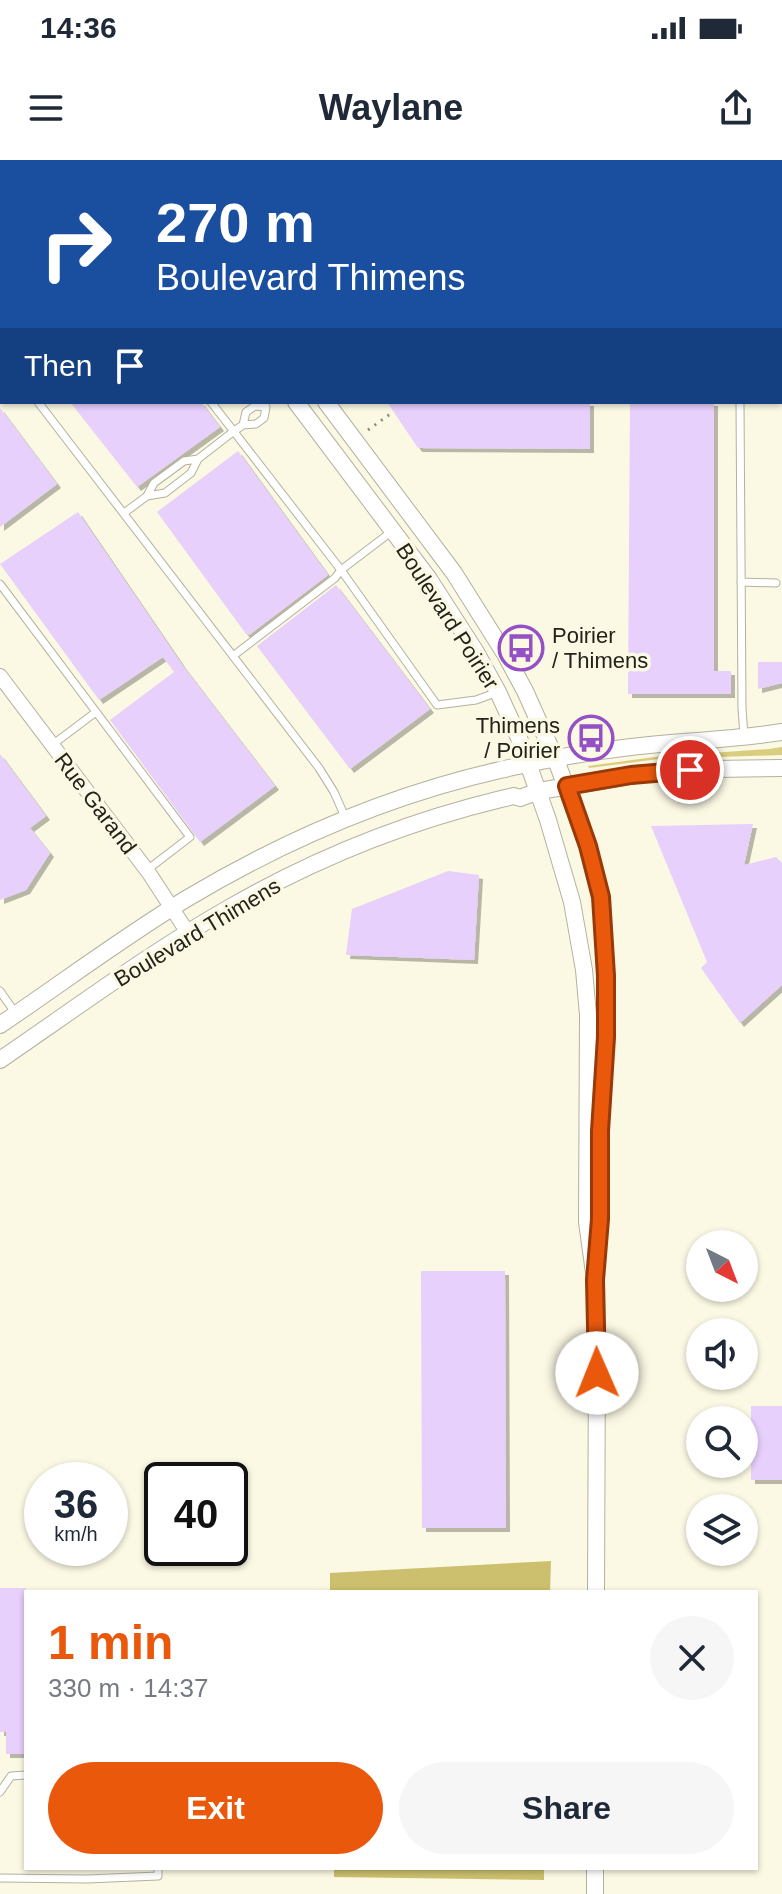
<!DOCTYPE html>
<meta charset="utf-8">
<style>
body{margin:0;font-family:Helvetica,sans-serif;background:#f6f6f7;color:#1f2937;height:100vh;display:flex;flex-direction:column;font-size:30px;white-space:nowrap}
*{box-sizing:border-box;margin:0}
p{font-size:26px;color:#747a83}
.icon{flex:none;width:44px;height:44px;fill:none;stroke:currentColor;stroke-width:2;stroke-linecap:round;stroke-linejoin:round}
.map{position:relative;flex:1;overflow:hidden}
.drawer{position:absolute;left:24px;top:1430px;width:734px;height:280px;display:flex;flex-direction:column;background:#fff;border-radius:0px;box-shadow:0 2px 6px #0004}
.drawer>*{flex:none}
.hud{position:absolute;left:0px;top:0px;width:782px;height:244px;box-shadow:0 2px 6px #0004;background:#1a4fa0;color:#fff;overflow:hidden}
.needle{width:52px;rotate:138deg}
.fabs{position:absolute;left:686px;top:1070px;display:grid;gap:16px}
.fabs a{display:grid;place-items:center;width:72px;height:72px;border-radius:50%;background:#fff;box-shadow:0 2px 6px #0004;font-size:40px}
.speed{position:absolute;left:24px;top:1302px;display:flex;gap:16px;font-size:40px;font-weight:700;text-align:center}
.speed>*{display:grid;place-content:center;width:104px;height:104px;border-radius:50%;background:#fff;box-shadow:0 2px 6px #0004;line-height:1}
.speed small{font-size:20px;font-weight:400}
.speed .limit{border:4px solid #111;border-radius:12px;background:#fff;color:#111}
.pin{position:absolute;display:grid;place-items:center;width:68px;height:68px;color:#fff;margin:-34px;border:4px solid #fff;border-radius:50%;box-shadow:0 2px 8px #0007}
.me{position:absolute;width:88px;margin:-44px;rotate:359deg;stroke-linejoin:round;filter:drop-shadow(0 0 6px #0008)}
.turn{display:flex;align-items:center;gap:28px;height:168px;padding:0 24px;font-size:36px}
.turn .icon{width:104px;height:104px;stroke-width:2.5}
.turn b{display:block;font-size:56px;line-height:68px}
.then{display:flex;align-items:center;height:76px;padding:0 24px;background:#0003;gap:16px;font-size:30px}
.round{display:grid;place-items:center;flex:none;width:84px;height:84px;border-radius:42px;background:#f6f6f7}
.summary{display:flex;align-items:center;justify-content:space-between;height:136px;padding:0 24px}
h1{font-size:48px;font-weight:600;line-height:60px;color:#ea580c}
.cta{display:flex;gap:16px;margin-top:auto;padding:16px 24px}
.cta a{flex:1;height:92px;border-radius:48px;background:#ea580c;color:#fff;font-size:32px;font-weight:600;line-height:92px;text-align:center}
.cta a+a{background:#f6f6f7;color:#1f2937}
.status{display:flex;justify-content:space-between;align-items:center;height:56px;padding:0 40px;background:#fff;direction:ltr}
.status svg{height:22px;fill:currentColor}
header{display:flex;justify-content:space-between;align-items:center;height:104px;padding:0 24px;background:#fff;font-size:36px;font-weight:600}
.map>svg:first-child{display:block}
.green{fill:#dacd7d}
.forest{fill:#ccc06e}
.building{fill:#e7d0fb;filter:url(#shadow)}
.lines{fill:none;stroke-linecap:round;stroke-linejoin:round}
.service-casing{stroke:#b4b19e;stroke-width:9}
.minor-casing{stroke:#b4b19e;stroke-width:16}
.tertiary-casing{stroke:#b4b19e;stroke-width:18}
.path{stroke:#8d8b7d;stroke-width:3;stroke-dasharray:2 6;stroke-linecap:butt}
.service{stroke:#fff;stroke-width:7}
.minor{stroke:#fff;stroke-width:14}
.tertiary{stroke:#fff;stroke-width:16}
.route-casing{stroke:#983908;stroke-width:20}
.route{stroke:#ea580c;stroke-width:14}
.labels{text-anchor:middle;stroke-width:7;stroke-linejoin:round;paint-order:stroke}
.street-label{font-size:22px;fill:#24231b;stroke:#fbf8e4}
.poi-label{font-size:22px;fill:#24231b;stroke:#fbf8e4;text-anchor:start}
</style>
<div class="status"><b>14:36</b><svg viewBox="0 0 49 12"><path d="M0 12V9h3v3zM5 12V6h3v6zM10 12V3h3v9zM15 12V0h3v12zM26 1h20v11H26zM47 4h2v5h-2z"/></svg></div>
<header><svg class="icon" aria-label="menu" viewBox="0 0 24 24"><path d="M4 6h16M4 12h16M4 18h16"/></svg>Waylane<svg class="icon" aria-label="share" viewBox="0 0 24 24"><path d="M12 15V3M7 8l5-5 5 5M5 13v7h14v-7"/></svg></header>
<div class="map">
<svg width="782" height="1734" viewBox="0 0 782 1734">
<defs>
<filter id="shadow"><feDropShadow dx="4" dy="4" stdDeviation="0" flood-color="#0004"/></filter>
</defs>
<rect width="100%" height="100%" fill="#fbf8e4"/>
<polygon class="green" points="782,587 782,595 659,599 589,608 588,606 655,597 769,589"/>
<g class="forest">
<polygon points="551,1401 550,1432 330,1432 330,1413"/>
<polygon points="334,1708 544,1708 544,1720 334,1717"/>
</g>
<g class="building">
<polygon points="70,242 201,242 220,267 137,327"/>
<polygon points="387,242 590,242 590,289 418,288"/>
<polygon points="630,242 714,242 714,511 731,511 731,534 628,534"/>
<polygon points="0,248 57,324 0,367"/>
<polygon points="238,291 328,415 249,475 247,473 246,474 157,352"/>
<polygon points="78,352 183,506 275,626 200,682 110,560 174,512 163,497 99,540 0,404"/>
<polygon points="336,425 430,549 350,609 257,486"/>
<polygon points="758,502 782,502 782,523 758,529"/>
<polygon points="0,594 46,656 30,668 50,693 26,730 0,740"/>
<polygon points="753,664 744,705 776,697 782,703 782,825 740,863 701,808 707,802 651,666"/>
<polygon points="448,711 479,715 474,800 346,795 352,749"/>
<polygon points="421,1111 505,1111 506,1368 422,1368"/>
<rect x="751" y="1246" width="31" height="74"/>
<polygon points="0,1428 26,1428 26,1594 6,1594 6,1572 0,1572"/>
</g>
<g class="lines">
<g class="service-casing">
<g id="service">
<polyline points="257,0 259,2"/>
<polyline points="558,0 559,2"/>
<polyline points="617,0 617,2"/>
<polyline points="746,0 746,2"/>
<polyline points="289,2 292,0"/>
<polyline points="578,2 578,0"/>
<polyline points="0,137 2,136"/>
<polyline points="780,144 782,144"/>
<polyline points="0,209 2,210"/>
<polyline points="38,242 319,608 334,632 345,657"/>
<polyline points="211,242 341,410 437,545 476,540 498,532"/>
<polyline points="740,242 742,548 744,576"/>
<polyline points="198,299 184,301 154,323 147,336 165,333 191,313 198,299 234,271 243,265 256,264 264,258 266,247 255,246 246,252 243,265"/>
<polyline points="124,353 147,336"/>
<polyline points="741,422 776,423"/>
<polyline points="0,424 190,677 147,710"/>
<polyline points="233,496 335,418 341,410 391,372"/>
<polyline points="52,585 96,552"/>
<polyline points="0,831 16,854"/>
<polyline points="0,1632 11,1616 26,1615"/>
<polyline points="0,1718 87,1719 158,1716 158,1708"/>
</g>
</g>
<g class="minor-casing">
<g id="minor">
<polyline points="196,2 199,0"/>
<polyline points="0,516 149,713 188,773"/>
</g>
</g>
<g class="tertiary-casing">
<g id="tertiary">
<polyline points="127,0 128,2"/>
<polyline points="296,242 429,419 476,492 498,532 519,578 548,660 572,742 584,810 588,855 587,1062 595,1120 597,1194 596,1432"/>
<polyline points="326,242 454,413 505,494 525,531 556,600 588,686 601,737 607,833 600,961 600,1059 597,1091"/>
<path d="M 0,865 C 62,823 122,778 186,739 C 283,681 390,635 500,610 C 542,600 587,592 631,587 C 681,581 732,580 782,572"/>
<path d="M 0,900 C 76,848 150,793 229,748 C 314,699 406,662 501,639 L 514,636 L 520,638 L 539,631 L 648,613 L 713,609 L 782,608"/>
<polyline points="595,1734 595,1708"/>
</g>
</g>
<polyline class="path" points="368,270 393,252"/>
<use href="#service" class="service"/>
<use href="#minor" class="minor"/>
<use href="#tertiary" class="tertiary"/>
</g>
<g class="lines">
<g class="route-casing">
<polyline id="route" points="597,1213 595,1120 600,1059 600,971 606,877 606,816 601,737 588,686 567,626 631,615 690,610"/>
</g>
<use href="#route" class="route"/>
</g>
<defs>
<g id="bus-ring" transform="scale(2.3)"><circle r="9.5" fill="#fbf8e4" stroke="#9450c4" stroke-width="1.5"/><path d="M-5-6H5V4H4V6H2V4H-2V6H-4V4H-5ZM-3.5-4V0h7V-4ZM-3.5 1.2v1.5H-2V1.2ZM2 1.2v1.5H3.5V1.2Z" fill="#9450c4"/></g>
</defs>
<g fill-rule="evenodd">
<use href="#bus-ring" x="521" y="488"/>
<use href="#bus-ring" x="591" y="578"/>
</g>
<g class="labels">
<g class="street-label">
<text transform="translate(448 456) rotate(57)" y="8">Boulevard Poirier</text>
<text transform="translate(96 643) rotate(53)" y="8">Rue Garand</text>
<text transform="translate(197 772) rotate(-31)" y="8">Boulevard Thimens</text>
</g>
<g class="poi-label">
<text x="552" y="483">Poirier<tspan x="552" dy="25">/ Thimens</tspan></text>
<text x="560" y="573" text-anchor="end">Thimens<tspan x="560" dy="25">/ Poirier</tspan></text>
</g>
</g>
</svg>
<div class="fabs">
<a><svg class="needle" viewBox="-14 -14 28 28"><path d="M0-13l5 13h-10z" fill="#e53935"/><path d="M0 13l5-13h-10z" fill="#747a83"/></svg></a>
<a><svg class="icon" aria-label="sound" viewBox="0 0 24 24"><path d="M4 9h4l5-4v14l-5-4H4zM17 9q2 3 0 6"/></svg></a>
<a><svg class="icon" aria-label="search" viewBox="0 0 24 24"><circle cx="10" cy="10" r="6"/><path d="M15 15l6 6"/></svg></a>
<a><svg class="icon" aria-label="layers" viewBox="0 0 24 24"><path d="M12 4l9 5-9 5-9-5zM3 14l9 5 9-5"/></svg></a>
</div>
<div class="speed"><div>36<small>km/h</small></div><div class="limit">40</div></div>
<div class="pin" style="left:690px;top:610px;background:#d93025"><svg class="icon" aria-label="arrive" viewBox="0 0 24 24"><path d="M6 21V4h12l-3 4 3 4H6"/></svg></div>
<svg class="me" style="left:597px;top:1213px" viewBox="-20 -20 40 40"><circle r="19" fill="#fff"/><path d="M0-13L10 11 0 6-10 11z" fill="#ea580c"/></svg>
<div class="hud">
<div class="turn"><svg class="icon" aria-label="right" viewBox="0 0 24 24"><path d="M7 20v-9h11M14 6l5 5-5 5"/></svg><div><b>270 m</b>Boulevard Thimens</div></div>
<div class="then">Then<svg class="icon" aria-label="arrive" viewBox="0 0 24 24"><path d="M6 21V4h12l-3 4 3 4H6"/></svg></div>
</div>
<section class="drawer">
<div class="summary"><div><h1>1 min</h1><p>330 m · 14:37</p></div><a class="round"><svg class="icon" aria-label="close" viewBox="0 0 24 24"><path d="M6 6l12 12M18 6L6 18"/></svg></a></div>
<div class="cta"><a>Exit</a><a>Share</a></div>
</section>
</div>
